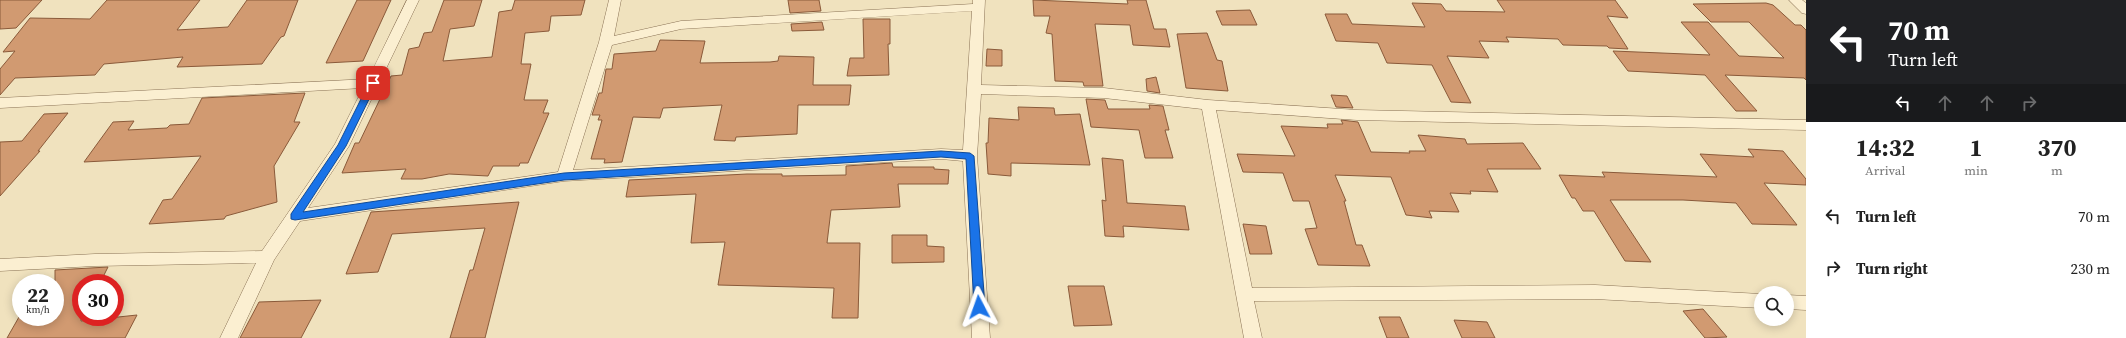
<!DOCTYPE html>
<style>
body{margin:0;font-family:"Source Serif 4",serif;background:#f6f6f6;color:#222;height:100vh;display:flex;flex-direction:column;font-size:15px;white-space:nowrap}
*{box-sizing:border-box;margin:0}
p{font-size:13px;color:#767676}
.icon{flex:none;width:22px;height:22px;fill:none;stroke:currentColor;stroke-width:2;stroke-linecap:round;stroke-linejoin:round}
.map{position:relative;flex:1;overflow:hidden}
.drawer{display:flex;flex-direction:column;background:#fff;width:320px}
.drawer>*{flex:none}
.banner{background:#202124;color:#fff;overflow:hidden}
.fabs{position:absolute;left:1754px;top:286px;display:grid;gap:8px}
.fabs a{display:grid;place-items:center;width:40px;height:40px;border-radius:50%;background:#fff;box-shadow:0 2px 10px #0003;font-size:20px}
.speed{position:absolute;left:12px;top:274px;display:flex;gap:8px;font-size:20px;font-weight:700;text-align:center}
.speed>*{display:grid;place-content:center;width:52px;height:52px;border-radius:50%;background:#fff;box-shadow:0 2px 10px #0003;line-height:1}
.speed small{font-size:10px;font-weight:400}
.speed .limit{border:6px solid #d22;background:#fff;color:#111}
.pin{position:absolute;display:grid;place-items:center;width:34px;height:34px;color:#fff;margin:-17px;border-radius:8px;box-shadow:0 2px 6px #0006}
.me{position:absolute;width:44px;margin:-22px;rotate:356deg;stroke-linejoin:round;filter:drop-shadow(0 0 3px #0008)}
.turn{display:flex;align-items:center;gap:14px;height:84px;padding:0 16px;font-size:18px}
.turn .icon{width:52px;height:52px;stroke-width:2.5}
.turn b{display:block;font-size:28px;line-height:34px}
.lanes{display:flex;align-items:center;height:38px;padding:0 16px;background:#0003;justify-content:center;gap:20px;direction:ltr}
.lanes .off{opacity:.35}
.eta{display:flex;justify-content:space-evenly;align-items:center;height:68px;text-align:center}
.eta b{font-size:24px;font-weight:700;line-height:28px}
ul{padding:0;list-style:none}
li{display:flex;align-items:center;gap:12px;height:52px;padding:0 16px}
li div{flex:1}
li b{display:block;font-size:15px}
li em{font-style:normal}
main{display:flex;flex:1;min-height:0}
.map>svg:first-child{display:block}
.building{fill:#d19a71;stroke:#8a5a3a}
.lines{fill:none;stroke-linecap:round;stroke-linejoin:round}
.minor-casing{stroke:#8a7255;stroke-width:1}
.minor{fill:#fbefd1;fill-rule:evenodd}
.route{fill:#1a73e8;stroke:#114b97}
</style>
<main>
<div class="map">
<svg width="1806" height="338" viewBox="0 0 1806 338">
<rect width="100%" height="100%" fill="#f0e2be"/>
<g class="building">
<polygon points="0,0 42,0 16,28 0,29"/>
<polygon points="107,0 200,0 177,30 228,27 247,0 298,0 284,36 281,37 262,64 177,67 183,57 104,64 95,75 15,78 0,95 0,69 15,51 3,52 30,18 90,19"/>
<polygon points="357,0 391,0 363,61 326,63"/>
<polygon points="444,0 482,0 474,26 450,29 443,61 492,57 499,12 512,10 515,0 585,0 581,15 551,16 549,31 525,33 521,64 531,64 524,100 548,100 543,113 549,113 528,163 520,163 519,166 493,166 488,176 449,174 422,179 401,179 406,169 342,173 355,143 359,143 391,76 402,75 409,49 419,47 424,33 432,32"/>
<polygon points="788,0 819,0 821,11 790,13"/>
<polygon points="1033,0 1128,4 1127,0 1146,0 1154,29 1166,29 1170,47 1133,45 1130,25 1095,24 1103,86 1084,86 1083,82 1055,81 1052,34 1046,33 1050,16 1034,16"/>
<polygon points="1497,0 1615,0 1628,18 1607,16 1628,49 1609,48 1607,46 1563,45 1558,39 1506,37 1509,42 1479,41 1489,58 1447,56 1471,103 1451,102 1432,65 1387,63 1378,43 1336,41 1325,14 1347,14 1352,24 1425,27 1412,3 1441,4 1446,11 1505,12"/>
<polygon points="1766,3 1773,5 1795,25 1801,25 1806,30 1806,80 1804,78 1725,75 1757,111 1736,111 1705,75 1628,71 1613,51 1710,55 1681,22 1708,22 1739,56 1784,58 1749,22 1711,22 1693,4"/>
<polygon points="1250,10 1257,25 1222,25 1216,11"/>
<polygon points="863,19 890,19 890,44 888,44 889,75 847,76 850,58 864,58"/>
<polygon points="822,22 824,30 792,31 791,24"/>
<polygon points="1207,33 1217,60 1222,61 1228,91 1186,88 1177,34"/>
<polygon points="660,40 705,41 700,63 770,62 778,61 779,56 814,57 813,85 851,85 849,105 798,105 797,134 736,137 735,141 714,140 722,105 663,108 660,118 633,117 622,162 604,163 605,159 591,159 602,120 598,120 600,115 592,115 599,93 602,93 606,69 612,69 614,54 656,51"/>
<polygon points="987,49 1002,50 1002,66 986,66"/>
<polygon points="1156,77 1160,93 1147,91 1146,79"/>
<polygon points="305,93 294,122 300,122 274,166 277,202 226,216 224,219 149,224 163,200 172,199 201,156 84,162 113,122 134,121 128,130 167,128 170,125 189,124 202,98"/>
<polygon points="1331,95 1347,96 1353,108 1336,107"/>
<polygon points="1086,99 1105,100 1108,109 1150,109 1149,105 1163,106 1169,130 1165,130 1173,158 1145,158 1139,130 1091,127"/>
<polygon points="1018,107 1054,108 1055,115 1080,114 1090,165 1011,163 1011,176 988,174 986,143 988,143 989,118 1019,120"/>
<polygon points="68,113 38,151 40,151 0,196 0,142 22,141 44,114"/>
<polygon points="1341,120 1358,122 1371,152 1410,153 1409,151 1426,151 1418,135 1465,139 1467,144 1523,143 1541,169 1487,169 1498,192 1470,191 1471,194 1450,193 1459,212 1429,211 1432,218 1406,215 1391,177 1335,175 1346,201 1344,201 1356,245 1362,245 1370,266 1318,265 1305,229 1317,228 1309,201 1293,201 1283,173 1243,172 1237,154 1295,156 1281,126 1328,128 1327,124 1343,124"/>
<polygon points="1748,149 1783,151 1806,179 1806,185 1764,183 1797,225 1752,224 1736,203 1683,200 1610,200 1651,262 1625,261 1594,211 1583,211 1575,198 1572,198 1559,175 1605,177 1602,172 1717,177 1700,154 1754,157"/>
<polygon points="1102,158 1123,160 1127,203 1185,206 1189,230 1123,226 1124,237 1105,236 1102,200 1106,201"/>
<polygon points="892,163 893,167 934,167 934,169 949,170 948,184 898,184 900,207 831,210 827,243 860,243 858,318 832,318 834,288 718,285 725,242 691,243 696,194 626,197 629,180 747,174 782,174 782,176 846,175 846,166"/>
<polygon points="519,202 485,338 450,338 470,270 473,270 485,228 392,234 378,272 346,274 371,212"/>
<polygon points="1243,224 1266,226 1272,254 1250,254"/>
<polygon points="892,235 927,235 927,246 944,247 944,262 892,263"/>
<polygon points="108,267 100,283 81,283 81,321 137,315 125,338 7,338 19,317 55,317 55,270"/>
<polygon points="1068,286 1104,286 1112,325 1074,326"/>
<polygon points="321,300 301,338 240,338 259,302"/>
<polygon points="1703,309 1727,337 1705,338 1683,311"/>
<polygon points="1379,317 1400,317 1409,338 1387,338"/>
<polygon points="1454,320 1487,322 1495,338 1462,338"/>
</g>
<g class="lines">
<g class="minor-casing">
<g id="minor">
<path d="M 407,0 L 419,0 L 349,146 L 308,208 L 558,172 L 599,42 L 609,0 L 621,0 L 614,36 L 681,21 L 973,4 L 973,0 L 985,0 L 981,85 L 1104,88 L 1208,100 L 1357,110 L 1806,120 L 1806,130 L 1357,120 L 1216,110 L 1252,288 L 1595,285 L 1761,294 L 1761,308 L 1595,299 L 1254,301 L 1262,338 L 1244,338 L 1202,109 L 1104,98 L 981,94 L 977,156 L 990,338 L 972,338 L 963,161 L 941,159 L 564,181 L 300,221 L 274,260 L 238,338 L 220,338 L 256,263 L 95,266 L 0,271 L 0,259 L 95,254 L 262,251 L 335,144 L 363,88 L 0,108 L 0,98 L 368,79 ZM 972,11 L 963,150 L 941,149 L 573,170 L 612,45 L 681,29 Z"/>
<polygon points="1789,0 1802,0 1806,3 1806,14 1802,13"/>
<polygon points="1787,295 1806,296 1806,310 1787,309"/>
</g>
</g>
<use href="#minor" class="minor"/>
</g>
<polygon class="route" points="373,80 377,83 346,146 303,212 564,173 941,151 970,153 974,156 985,307 979,311 974,307 966,159 941,157 564,180 295,220 291,219 291,214 338,145 369,83"/>
</svg>
<div class="fabs">
<a><svg class="icon" aria-label="search" viewBox="0 0 24 24"><circle cx="10" cy="10" r="6"/><path d="M15 15l6 6"/></svg></a>
</div>
<div class="speed"><div>22<small>km/h</small></div><div class="limit">30</div></div>
<div class="pin" style="left:373px;top:83px;background:#d93025"><svg class="icon" aria-label="arrive" viewBox="0 0 24 24"><path d="M6 21V4h12l-3 4 3 4H6"/></svg></div>
<svg class="me" style="left:979px;top:307px" viewBox="-20 -20 40 40"><path d="M0-17L14 15 0 8-14 15z" fill="#1a73e8" stroke="#fff" stroke-width="4"/></svg>
</div>
<section class="drawer">
<div class="banner">
<div class="turn"><svg class="icon" aria-label="left" viewBox="0 0 24 24"><path d="M17 20v-9H6M10 6l-5 5 5 5"/></svg><div><b>70 m</b>Turn left</div></div>
<div class="lanes"><svg class="icon" aria-label="left" viewBox="0 0 24 24"><path d="M17 20v-9H6M10 6l-5 5 5 5"/></svg><svg class="icon off" aria-label="ahead" viewBox="0 0 24 24"><path d="M12 20V5M6 11l6-6 6 6"/></svg><svg class="icon off" aria-label="ahead" viewBox="0 0 24 24"><path d="M12 20V5M6 11l6-6 6 6"/></svg><svg class="icon off" aria-label="right" viewBox="0 0 24 24"><path d="M7 20v-9h11M14 6l5 5-5 5"/></svg></div>
</div>
<div class="eta">
<div><b>14:32</b><p>Arrival</p></div>
<div><b>1</b><p>min</p></div>
<div><b>370</b><p>m</p></div>
</div>
<ul>
<li><svg class="icon" aria-label="left" viewBox="0 0 24 24"><path d="M17 20v-9H6M10 6l-5 5 5 5"/></svg><div><b>Turn left</b></div><em>70 m</em></li>
<li><svg class="icon" aria-label="right" viewBox="0 0 24 24"><path d="M7 20v-9h11M14 6l5 5-5 5"/></svg><div><b>Turn right</b></div><em>230 m</em></li>
</ul>
</section>
</main>
